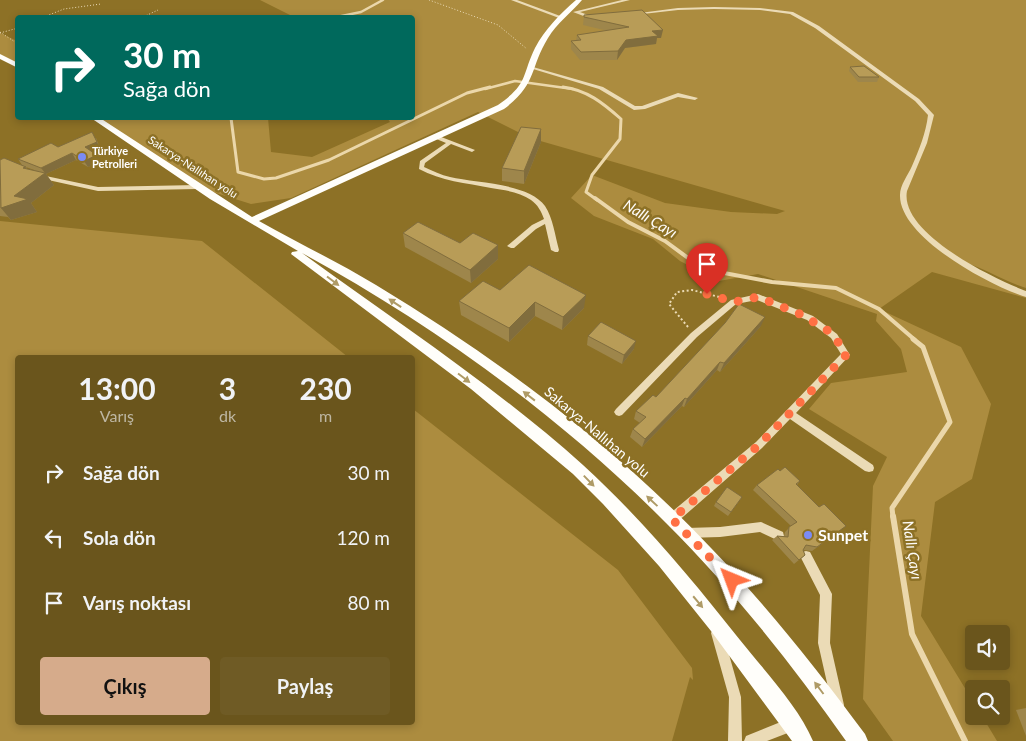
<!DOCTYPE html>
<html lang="tr">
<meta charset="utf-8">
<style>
body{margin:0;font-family:Lato,sans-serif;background:#6f5b25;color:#f1f3f6;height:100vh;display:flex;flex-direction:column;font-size:19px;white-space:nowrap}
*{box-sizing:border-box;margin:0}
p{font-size:16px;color:#beb7a3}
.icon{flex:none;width:28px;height:28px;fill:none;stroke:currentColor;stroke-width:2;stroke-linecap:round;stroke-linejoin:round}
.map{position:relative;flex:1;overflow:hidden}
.details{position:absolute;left:15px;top:355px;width:400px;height:370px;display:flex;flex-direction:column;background:#6a551c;border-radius:5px;box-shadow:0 2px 8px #0003}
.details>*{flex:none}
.guide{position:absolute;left:15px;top:15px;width:400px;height:105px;border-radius:5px;box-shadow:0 2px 8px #0003;background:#00695c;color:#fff;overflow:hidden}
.controls{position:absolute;left:965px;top:625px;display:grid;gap:10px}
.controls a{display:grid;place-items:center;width:45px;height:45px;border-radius:5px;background:#6a551c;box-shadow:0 2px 8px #0003;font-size:25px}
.pin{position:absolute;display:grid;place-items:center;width:42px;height:42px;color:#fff;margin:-51px -21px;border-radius:50% 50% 50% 0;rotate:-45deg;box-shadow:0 0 5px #0007}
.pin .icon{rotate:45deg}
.me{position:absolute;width:55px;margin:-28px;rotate:316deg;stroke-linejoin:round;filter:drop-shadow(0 0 4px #0008)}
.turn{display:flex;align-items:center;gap:18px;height:105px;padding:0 25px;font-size:22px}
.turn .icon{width:65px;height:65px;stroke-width:2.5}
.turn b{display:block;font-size:35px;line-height:42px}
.eta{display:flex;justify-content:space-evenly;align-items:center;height:85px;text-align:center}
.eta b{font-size:30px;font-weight:700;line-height:35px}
.primary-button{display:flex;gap:10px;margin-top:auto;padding:10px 25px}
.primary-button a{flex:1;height:58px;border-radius:5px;background:#d6ab8b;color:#111;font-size:20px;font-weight:700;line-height:58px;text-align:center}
.primary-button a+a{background:#6f5b25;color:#f1f3f6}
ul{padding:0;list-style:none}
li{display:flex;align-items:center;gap:15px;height:65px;padding:0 25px}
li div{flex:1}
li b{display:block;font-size:19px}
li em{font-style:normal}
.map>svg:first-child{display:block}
.green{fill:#ac8c3f}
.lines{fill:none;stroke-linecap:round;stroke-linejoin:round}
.stream-far4{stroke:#ebd7aa;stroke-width:2.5}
.stream-far3{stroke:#ebd7aa;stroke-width:3}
.stream-far2{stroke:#ebd7aa;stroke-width:4}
.stream-far1{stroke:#ebd7aa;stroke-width:5}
.stream{stroke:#ebd7aa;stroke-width:6}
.path-far1{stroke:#ebdbb6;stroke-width:1;stroke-dasharray:1 2;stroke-linecap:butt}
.path{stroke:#ebdbb6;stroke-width:2;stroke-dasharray:2 2.5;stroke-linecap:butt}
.minor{fill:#ebdbb6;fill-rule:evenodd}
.major{fill:#fffefa;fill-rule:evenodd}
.wall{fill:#9e864b;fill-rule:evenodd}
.shaded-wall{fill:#816d3d}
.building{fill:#b89c57;stroke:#816d3d}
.oneway{fill:#af9b66}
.route{stroke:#ff7043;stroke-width:9;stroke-dasharray:0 16.2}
.poi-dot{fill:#7b8bf4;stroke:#8d7126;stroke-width:2}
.labels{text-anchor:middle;stroke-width:5;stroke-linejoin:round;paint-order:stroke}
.far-poi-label{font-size:11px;font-weight:bold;fill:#fff;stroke:#8d7126;text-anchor:start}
.far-street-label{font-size:11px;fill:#fff;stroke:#8d7126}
.street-label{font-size:14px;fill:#fff;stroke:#8d7126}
.water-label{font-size:15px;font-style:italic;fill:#fefcf9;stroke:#8d7126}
.near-poi-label{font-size:16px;font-weight:bold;fill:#fff;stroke:#8d7126;text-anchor:start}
</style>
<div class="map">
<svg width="1026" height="741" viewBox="0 0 1026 741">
<rect width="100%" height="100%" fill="#8d7126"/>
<g class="green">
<path d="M 260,0 L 1026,0 L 1026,288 C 1003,281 983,267 960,261 L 1026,294 L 1026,298 L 932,272 L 879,309 L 961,347 L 991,404 L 972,479 L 935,502 L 921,616 L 974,703 L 974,716 L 982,716 L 997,741 L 893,741 L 863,699 L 873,486 L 887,457 L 809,409 L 831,383 L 907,372 L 901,349 L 876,321 L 877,314 L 758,274 L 719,281 L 680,261 L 653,239 L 594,216 L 571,198 L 592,175 L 665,203 L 731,212 L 777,214 L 785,211 L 530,138 L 478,112 L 291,198 L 251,204 L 197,187 L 95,118 L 268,118 L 271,152 L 312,157 L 390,122 L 387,118 L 412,118 L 412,18 L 287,17 L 292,16 Z"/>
<polygon points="0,33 17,41 17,66 0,56"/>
<polygon points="0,221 202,241 348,357 18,358 18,722 412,722 413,409 618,570 692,668 693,680 690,677 672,741 0,741"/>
</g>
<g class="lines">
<g class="stream-far4">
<polyline points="332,18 361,12 383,0"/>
<polyline points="485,89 515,81 573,89"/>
</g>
<g class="stream-far3">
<path d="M 563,87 C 587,90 603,103 621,119 L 620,139 L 592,175 L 586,192 L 597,200"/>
<polyline points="231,118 238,172 264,179 276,178 329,160 467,93 490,87"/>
</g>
<polyline class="stream-far2" points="595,198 628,222 665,241 703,269 772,282 836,288 879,309 915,340"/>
<polyline class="stream-far1" points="893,517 892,508 950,422 923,347 913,339"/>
<polyline class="stream" points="893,516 912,634 965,741"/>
<g class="path-far1">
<polyline points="429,0 498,25 527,49"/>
<polyline points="41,18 64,9 101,4"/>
<polyline points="141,18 158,10"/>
<polyline points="0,32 18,44"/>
<polyline points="0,33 18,28"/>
</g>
<polyline class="path" points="688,327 669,304 677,292 692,290 723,298"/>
<g class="minor">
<polygon points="511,0 517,0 563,17 559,18"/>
<polygon points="622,0 630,0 580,12 596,18 594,20 573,12"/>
<path d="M 714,7 L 760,8 L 793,12 L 819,26 L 919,99 L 934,115 L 927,143 L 907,191 C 899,233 994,279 1026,291 L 1026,297 C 990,286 899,237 900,195 C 900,185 908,175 912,166 C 919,150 926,133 928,115 L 915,101 L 815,28 L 790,14 L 760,10 L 714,9 L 678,10 L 634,15 L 632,14 L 678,8 Z"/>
<polygon points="533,67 603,87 635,106 642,106 678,93 698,98 695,100 678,97 645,109 634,110 599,89 533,69"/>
<path d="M 436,135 L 475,150 L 472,152 L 451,144 L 425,163 L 424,167 C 433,171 441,175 450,177 C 475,183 529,183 545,206 C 553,218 555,236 559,250 L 558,252 L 555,252 L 551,250 L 545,224 L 536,229 L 514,248 L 511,248 L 507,246 L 532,225 L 544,219 C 541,211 538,205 531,200 C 520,192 504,190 491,188 C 466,183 441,181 419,169 L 420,161 L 446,143 L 434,138 L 433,137 Z"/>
<polygon points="41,175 98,187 197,185 200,187 197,189 98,191 39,178 39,176"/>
<polygon points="758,294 813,316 837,334 850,355 796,413 873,465 874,468 873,471 869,472 865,471 790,419 762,448 676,523 672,524 668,523 667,519 668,515 756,442 841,354 831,338 807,320 757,300 736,304 697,337 622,415 619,416 616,415 614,412 616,409 691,333 731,300"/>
<polygon points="761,522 783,532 784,536 783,540 779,541 760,532 720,537 686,538 682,537 681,533 682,529 686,528 720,527"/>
<polygon points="806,551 810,552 832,594 830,643 844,705 843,710 838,711 833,710 832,705 818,643 820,595 800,556 802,552"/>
<polygon points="717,627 721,629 723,633 741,697 742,741 728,741 729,697 711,633 713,629"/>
<polygon points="793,717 798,719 800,724 798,729 767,741 744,741 746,736"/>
</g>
<g class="major">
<path d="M 576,0 L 582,0 C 571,13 557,23 548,38 C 529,69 538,83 504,109 L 259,221 C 298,243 338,262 376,285 C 497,358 614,445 711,548 C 767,606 817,669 865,734 L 868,741 L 846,741 C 792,664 733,590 666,523 C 561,417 432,324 302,253 C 397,322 496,387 583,465 C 641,518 691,578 740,640 C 763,669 799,707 813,741 L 792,741 L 711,631 L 659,566 L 603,504 L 573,474 L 471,389 L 291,254 L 292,252 L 298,251 L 210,199 L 91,118 L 100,118 L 252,217 L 498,105 C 529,83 521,77 535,48 C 545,29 560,14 576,0 Z"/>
<polygon points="0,54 18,63 18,68 0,59"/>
</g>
</g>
<g class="wall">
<polygon points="642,10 661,38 657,38 656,44 625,48 617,60 580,60 571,49 571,41 576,40 577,35 608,31 583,25 584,15"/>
<polygon points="850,67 879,77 877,82 858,82 849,71"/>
<polygon points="541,129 541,142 524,184 502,181 502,168"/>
<path d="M 96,138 L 100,148 L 93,152 L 101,161 L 88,167 L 76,160 L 46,174 L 54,185 L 31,203 L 37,212 L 11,220 L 8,217 L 0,216 L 0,160 L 22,165 L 18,159 L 58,147 ZM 23,166 L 37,171 L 27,169 L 26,167 Z"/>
<polygon points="403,233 460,243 498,259 471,283 405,247"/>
<polygon points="500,290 584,308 562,330 535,316 509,342 461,315 459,301"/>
<polygon points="761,326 720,372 717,370 684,407 682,406 642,447 630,437 633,429 640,423 634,419 636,411"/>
<polygon points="588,336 634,349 622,364 587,345"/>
<polygon points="780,471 800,481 797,485 840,531 812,551 803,550 805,555 794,564 772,540 777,536 784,536 785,532 791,526 753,490 757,485"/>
<polygon points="742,497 728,516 714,506 716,502"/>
<polygon points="1026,708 1026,736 1016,710"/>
</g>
<g class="shaded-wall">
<polygon points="663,30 661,38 657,38 656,44 625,48 617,60 618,51 626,40 652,31"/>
<polygon points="541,129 541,142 524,184 524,171"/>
<polygon points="92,132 100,148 89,154 85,147"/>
<polygon points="72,153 76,160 46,174 54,185 31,203 37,212 11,220 1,208 14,196 45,173 41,168"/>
<polygon points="97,155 101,161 88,167 84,161"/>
<polygon points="498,245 498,259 471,283 470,270"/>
<polygon points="586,295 584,308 562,330 563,317"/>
<polygon points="535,302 535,316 509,342 509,328"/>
<polygon points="765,317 761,326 720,372 724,363"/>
<polygon points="636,341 634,349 622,364 624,355"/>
<polygon points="720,362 717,370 684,407 687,399"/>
<polygon points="685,398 682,406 642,447 645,439"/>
</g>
<g class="building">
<polygon points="642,10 663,30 652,31 658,36 626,40 618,51 581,52 571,41 581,40 577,35 629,27 584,17 584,15"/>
<polygon points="864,66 879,77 859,77 850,67"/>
<polygon points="521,127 541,129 524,171 502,168"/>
<polygon points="92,132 97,142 85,147 97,155 84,161 72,153 41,168 18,159 51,143 58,147"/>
<polygon points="4,158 26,167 23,168 45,173 14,196 28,199 1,208 0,160"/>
<polygon points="418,222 460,243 473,233 498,245 470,270 403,233"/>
<polygon points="529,265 586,295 563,317 535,302 509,328 459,301 483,281 500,290"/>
<polygon points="739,304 765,317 724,363 720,362 687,399 685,398 645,439 633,429 646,417 636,411 653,395 656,397 725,323"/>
<polygon points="601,322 636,341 624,355 588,336"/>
<polygon points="785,467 800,481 796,484 819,507 824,504 846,526 817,547 806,545 803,550 805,555 799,560 777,536 788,537 789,527 797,522 757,485 778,469 780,471"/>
<polygon points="727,487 742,497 731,512 716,502"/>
</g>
<defs><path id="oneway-solid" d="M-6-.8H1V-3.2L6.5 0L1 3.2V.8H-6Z" transform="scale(1.25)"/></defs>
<g class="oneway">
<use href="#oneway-solid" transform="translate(333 281) rotate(37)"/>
<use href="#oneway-solid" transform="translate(395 303) rotate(-146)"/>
<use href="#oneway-solid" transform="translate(464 378) rotate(37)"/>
<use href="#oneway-solid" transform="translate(529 396) rotate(-142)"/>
<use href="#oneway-solid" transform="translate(589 481) rotate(46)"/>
<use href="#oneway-solid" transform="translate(652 501) rotate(-137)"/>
<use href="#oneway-solid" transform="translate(698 602) rotate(50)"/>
<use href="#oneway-solid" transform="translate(819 688) rotate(-127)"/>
</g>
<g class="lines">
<polyline class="route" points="707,294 734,302 758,297 800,314 827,330 838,342 846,355 759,445 672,519 732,580"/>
</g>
<g class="poi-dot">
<circle cx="82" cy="157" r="5"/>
<circle cx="808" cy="535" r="5"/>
</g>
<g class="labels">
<g class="far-poi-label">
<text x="92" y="155">Türkiye<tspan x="92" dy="13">Petrolleri</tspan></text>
</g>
<g class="far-street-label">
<text transform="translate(193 167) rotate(33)" y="4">Sakarya-Nallıhan yolu</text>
</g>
<g class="street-label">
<text transform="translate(597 432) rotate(40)" y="5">Sakarya-Nallıhan yolu</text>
</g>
<g class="water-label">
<text transform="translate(650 219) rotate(31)" y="5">Nallı Çayı</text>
<text transform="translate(912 550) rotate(81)" y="5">Nallı Çayı</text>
</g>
<g class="near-poi-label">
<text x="818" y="541">Sunpet</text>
</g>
</g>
</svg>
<div class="controls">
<a><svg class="icon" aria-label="sound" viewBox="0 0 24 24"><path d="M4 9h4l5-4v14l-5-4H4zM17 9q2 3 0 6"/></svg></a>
<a><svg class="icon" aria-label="search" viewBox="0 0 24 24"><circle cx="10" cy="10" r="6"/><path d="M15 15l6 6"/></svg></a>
</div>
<div class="pin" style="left:707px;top:294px;background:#d93025"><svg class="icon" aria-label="arrive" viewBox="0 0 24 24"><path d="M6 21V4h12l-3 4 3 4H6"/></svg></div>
<svg class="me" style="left:732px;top:580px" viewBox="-20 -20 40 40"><path d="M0-17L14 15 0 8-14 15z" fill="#ff7043" stroke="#fff" stroke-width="4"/></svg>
<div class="guide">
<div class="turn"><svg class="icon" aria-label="right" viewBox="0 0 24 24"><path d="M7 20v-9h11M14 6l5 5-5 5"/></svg><div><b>30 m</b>Sağa dön</div></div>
</div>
<section class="details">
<div class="eta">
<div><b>13:00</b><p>Varış</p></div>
<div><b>3</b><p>dk</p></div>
<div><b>230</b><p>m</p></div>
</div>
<ul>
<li><svg class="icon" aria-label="right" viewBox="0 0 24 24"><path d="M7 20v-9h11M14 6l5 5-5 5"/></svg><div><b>Sağa dön</b></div><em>30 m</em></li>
<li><svg class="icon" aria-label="left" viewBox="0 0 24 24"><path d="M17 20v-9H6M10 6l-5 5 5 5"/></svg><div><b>Sola dön</b></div><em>120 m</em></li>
<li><svg class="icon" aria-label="arrive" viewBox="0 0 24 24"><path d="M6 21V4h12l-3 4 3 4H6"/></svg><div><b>Varış noktası</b></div><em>80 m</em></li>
</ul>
<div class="primary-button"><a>Çıkış</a><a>Paylaş</a></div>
</section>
</div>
